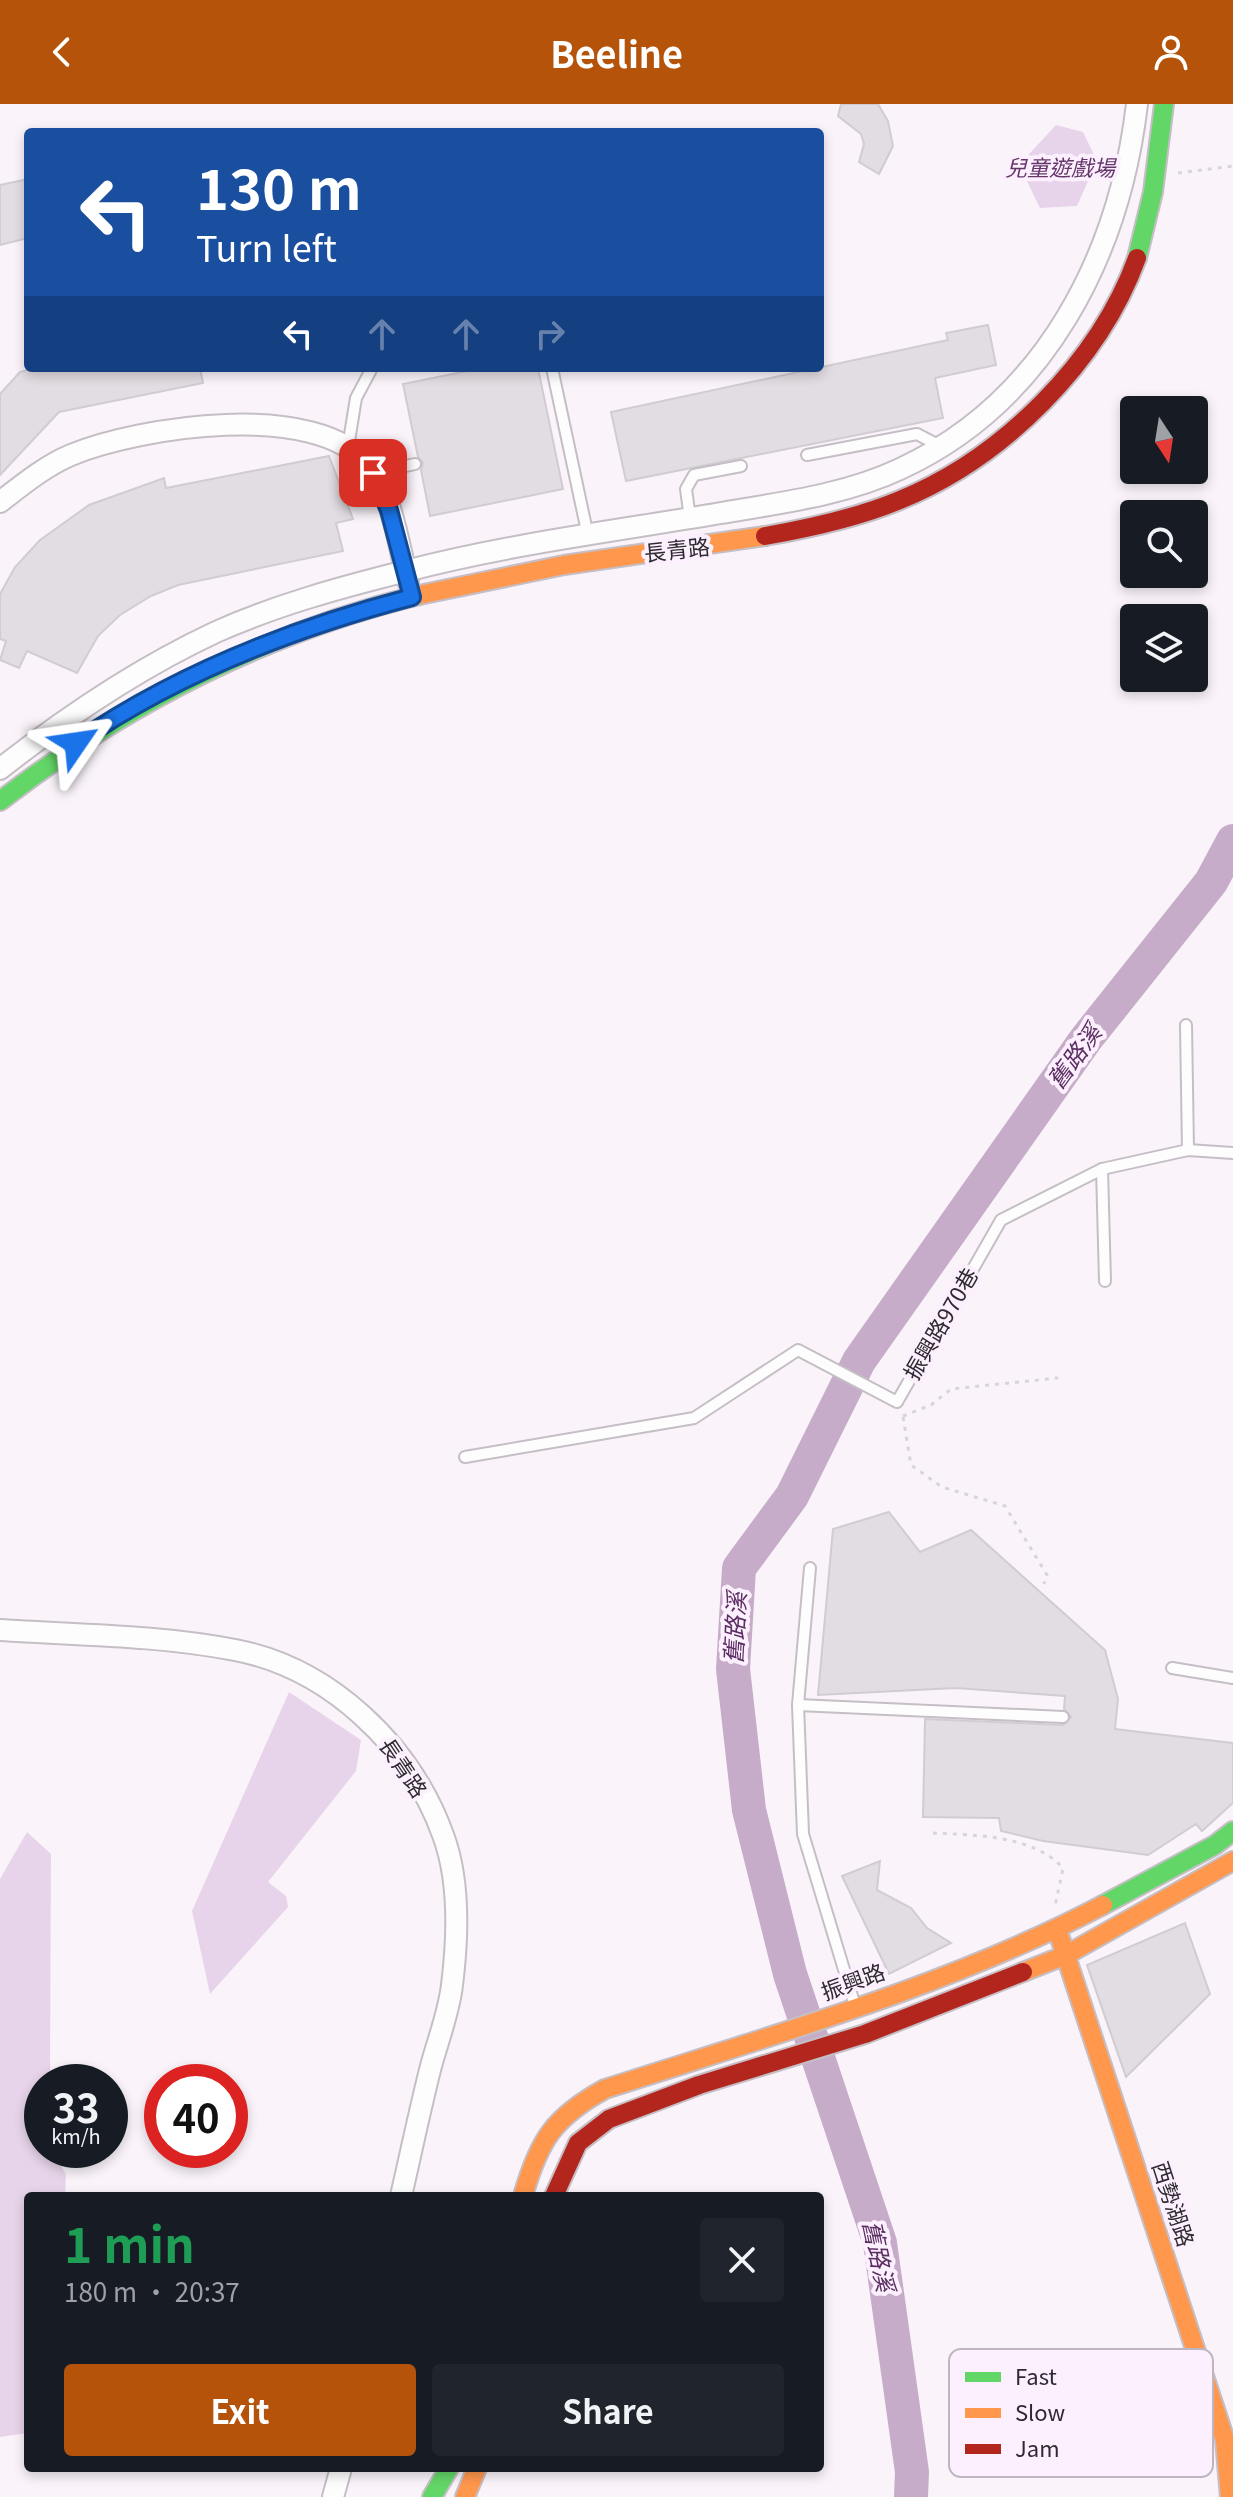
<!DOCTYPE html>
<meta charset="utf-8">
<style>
body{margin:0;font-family:Georgia,"Noto Sans TC",serif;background:#20242c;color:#f1f3f6;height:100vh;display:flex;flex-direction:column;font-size:30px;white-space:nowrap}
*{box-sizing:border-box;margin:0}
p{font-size:26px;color:#9ea1a6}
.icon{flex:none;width:44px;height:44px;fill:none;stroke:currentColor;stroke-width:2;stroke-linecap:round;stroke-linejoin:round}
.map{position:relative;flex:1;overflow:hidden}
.panel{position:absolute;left:24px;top:2088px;width:800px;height:280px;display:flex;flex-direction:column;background:#171b24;border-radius:8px;box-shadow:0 4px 12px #0003}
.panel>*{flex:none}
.top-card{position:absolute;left:24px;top:24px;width:800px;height:244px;border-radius:8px;box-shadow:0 4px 12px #0003;background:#1a4fa0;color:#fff;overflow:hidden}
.needle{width:52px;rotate:168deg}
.controls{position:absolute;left:1120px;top:292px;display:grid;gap:16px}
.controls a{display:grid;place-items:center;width:88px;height:88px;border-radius:8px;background:#171b24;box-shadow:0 4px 12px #0003;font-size:40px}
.speed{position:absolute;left:24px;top:1960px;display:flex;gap:16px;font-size:40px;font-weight:700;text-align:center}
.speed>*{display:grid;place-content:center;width:104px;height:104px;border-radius:50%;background:#171b24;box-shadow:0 4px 12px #0003;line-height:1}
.speed small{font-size:20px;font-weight:400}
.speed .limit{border:12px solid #d22;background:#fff;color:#111}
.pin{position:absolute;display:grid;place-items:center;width:68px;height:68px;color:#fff;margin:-34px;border-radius:16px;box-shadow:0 4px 12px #0006}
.me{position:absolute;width:88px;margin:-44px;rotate:58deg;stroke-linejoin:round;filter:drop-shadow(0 0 6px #0008)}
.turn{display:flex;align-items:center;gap:28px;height:168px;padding:0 40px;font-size:36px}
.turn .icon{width:104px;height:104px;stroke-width:2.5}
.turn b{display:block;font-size:56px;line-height:68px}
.lanes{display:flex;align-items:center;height:76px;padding:0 40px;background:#0003;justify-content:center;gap:40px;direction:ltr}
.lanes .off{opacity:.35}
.round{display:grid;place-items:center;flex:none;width:84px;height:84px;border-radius:8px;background:#20242c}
.headline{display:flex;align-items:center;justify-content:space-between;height:136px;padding:0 40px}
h1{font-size:48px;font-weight:700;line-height:60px;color:#1e9e55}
.cta{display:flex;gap:16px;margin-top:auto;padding:16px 40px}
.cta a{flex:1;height:92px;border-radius:8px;background:#b45309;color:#fff;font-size:32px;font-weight:700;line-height:92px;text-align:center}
.cta a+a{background:#20242c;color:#f1f3f6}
header{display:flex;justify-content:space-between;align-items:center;height:104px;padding:0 40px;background:#b45309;color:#fff;font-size:36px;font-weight:700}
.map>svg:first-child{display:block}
.green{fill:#e7d4ea}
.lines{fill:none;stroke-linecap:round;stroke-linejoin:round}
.river{stroke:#c6acc9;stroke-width:34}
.building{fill:#e2dde2;stroke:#d1ccd2;stroke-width:2}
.lane-casing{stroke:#c5bfc5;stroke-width:14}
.street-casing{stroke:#c5bfc5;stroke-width:24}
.fast-casing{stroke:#c5bfc5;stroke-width:22}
.slow-casing{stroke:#c5bfc5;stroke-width:22}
.jam-casing{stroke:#c5bfc5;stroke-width:22}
.path{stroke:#d7d5d7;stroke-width:3;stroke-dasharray:4 6;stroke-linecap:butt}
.lane{stroke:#fefdfe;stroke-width:10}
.street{stroke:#fefdfe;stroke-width:20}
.fast{stroke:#63d668;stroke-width:18}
.slow{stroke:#ff974d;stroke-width:18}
.jam{stroke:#b3261e;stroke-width:18}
.route-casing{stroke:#114b97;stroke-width:20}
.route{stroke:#1a73e8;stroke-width:14}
.labels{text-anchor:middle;stroke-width:8;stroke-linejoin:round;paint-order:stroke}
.park-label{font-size:22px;font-style:italic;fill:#64366a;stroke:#fcf0fe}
.street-label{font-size:22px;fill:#2f2a30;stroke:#fcf0fe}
.water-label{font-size:24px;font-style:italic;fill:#5b2f62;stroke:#fcf0fe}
.key{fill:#fcf0fe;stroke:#beb5c0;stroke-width:2}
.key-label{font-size:22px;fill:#2f2a30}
</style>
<header><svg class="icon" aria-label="back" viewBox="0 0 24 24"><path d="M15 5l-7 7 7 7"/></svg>Beeline<svg class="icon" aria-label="person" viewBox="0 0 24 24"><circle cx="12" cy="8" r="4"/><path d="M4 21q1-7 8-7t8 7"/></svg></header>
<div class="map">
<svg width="1233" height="2393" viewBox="0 0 1233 2393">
<rect width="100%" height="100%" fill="#faf4fa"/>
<g class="green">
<polygon points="1056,21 1083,28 1097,57 1077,102 1040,104 1019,61"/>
<polygon points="289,1588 361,1636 356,1667 268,1778 286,1792 288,1803 210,1890 192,1807"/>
<polygon points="27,1728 51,1750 50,1978 42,1978 42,2046 51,2046 66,2070 65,2092 28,2092 28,2329 0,2333 0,1775"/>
</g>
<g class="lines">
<polyline class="river" points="911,2393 912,2368 880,2139 790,1870 749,1706 733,1565 739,1464 792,1392 859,1257 1086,935 1211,778 1233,737"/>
</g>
<g class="building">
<polygon points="841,0 878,0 888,17 893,42 879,70 859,58 864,40 861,30 838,12"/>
<polygon points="28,75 28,134 0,141 0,81"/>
<polygon points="988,221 996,261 935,274 943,314 626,377 611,308 948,236 946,229"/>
<polygon points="36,264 200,264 203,279 59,308 0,371 0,290 20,268"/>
<polygon points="482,264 538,264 563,385 430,412 421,366 423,359 418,353 403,280"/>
<polygon points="329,352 353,415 336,419 343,447 178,481 151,492 120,511 98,532 77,569 27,547 19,564 0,556 6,537 0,535 0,490 15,463 40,436 89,401 164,374 166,384"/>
<polygon points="889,1408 920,1448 971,1426 1105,1546 1118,1595 1115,1625 1233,1639 1233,1699 1202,1727 1196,1720 1148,1751 1043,1737 1001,1727 999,1714 923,1713 925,1615 1063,1621 1071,1613 1064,1605 1065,1592 956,1584 818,1591 833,1425"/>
<polygon points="880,1757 877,1786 911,1804 927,1824 951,1839 889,1870 842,1772"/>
<polygon points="1185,1819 1210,1890 1126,1973 1087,1861"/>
</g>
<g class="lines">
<g class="lane-casing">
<g id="lane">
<polyline points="552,264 588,432"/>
<polyline points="348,343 356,294 372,264"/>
<polyline points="807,351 917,330 940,342"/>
<polyline points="373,369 415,360"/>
<polyline points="690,414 686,385 694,371 741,362"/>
<polyline points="1186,921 1188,1046"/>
<polyline points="1102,1065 1105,1177"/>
<polyline points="465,1353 694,1314 798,1246 897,1298 1001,1116 1102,1065 1188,1046 1233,1049"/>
<polyline points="810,1464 798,1601 803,1730 855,1902"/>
<polyline points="1172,1564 1233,1574"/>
<polyline points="798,1601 1063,1613"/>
</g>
</g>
<g class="street-casing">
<g id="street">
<path d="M 0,398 C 22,381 45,362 71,351 C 138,323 318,295 369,362 C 393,393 398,440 408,477"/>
<path d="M 0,665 C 66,613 139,564 216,528 C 276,501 342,483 406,467 C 509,440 616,427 721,409 C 780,399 845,391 900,365 C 1045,298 1119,152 1137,0"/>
<path d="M 0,1526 C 78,1531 158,1531 235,1546 C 330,1564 411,1642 443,1731 C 460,1776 458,1833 452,1881 C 449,1908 438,1936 431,1962 C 420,2005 411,2049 401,2092"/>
<polyline points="333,2393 341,2364"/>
</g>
</g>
<g class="fast-casing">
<g id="fast">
<polyline points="1137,154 1153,88 1164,0"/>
<path d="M 0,697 C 126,600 264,529 419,491"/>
<polyline points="1103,1801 1215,1741 1233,1727"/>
<polyline points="432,2393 449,2364"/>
</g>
</g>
<g class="slow-casing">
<g id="slow">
<polyline points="419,491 564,461 765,432"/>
<polyline points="1060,1834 1225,2336 1230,2393"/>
<polyline points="1023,1868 1066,1851 1233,1757"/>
<path d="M 523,2092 C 539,2036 554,2013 605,1985 C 772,1931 947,1883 1103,1801"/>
<polyline points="465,2393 477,2364"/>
</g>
</g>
<g class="jam-casing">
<g id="jam">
<path d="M 765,432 C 811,424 857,414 900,396 C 1003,354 1099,258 1137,154"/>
<polyline points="554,2092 578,2039 609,2015 699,1981 865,1930 1023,1868"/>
</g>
</g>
<g class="path">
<polyline points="1178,69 1233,62"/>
<polyline points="903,1312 931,1301 951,1285 1058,1274"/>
<polyline points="903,1313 911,1361 942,1383 1005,1402 1047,1471 1044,1480"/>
<path d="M 933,1729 C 974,1731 1033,1731 1063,1764 L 1055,1802"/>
</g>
<use href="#lane" class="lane"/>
<use href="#street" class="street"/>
<use href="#fast" class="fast"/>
<use href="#slow" class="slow"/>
<use href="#jam" class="jam"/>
</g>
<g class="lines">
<g class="route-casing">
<path id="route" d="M 76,639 C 177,569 294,524 412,493 L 389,406 L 373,369"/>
</g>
<use href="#route" class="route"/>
</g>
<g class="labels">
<g class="park-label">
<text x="1060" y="72">兒童遊戲場</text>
</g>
<g class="street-label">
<text transform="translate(677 446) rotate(-6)" y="8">長青路</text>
<text transform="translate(941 1220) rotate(-60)" y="8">振興路970巷</text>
<text transform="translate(403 1664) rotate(56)" y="8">長青路</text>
<text transform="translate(853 1878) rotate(-20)" y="8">振興路</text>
<text transform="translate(1173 2100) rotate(72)" y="8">西勢湖路</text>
</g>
<g class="water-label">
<text transform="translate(1075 953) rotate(-54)" y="8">舊路溪</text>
<text transform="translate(736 1524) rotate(-87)" y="8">舊路溪</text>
<text transform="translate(878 2152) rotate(78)" y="8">舊路溪</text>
</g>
</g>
<rect x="949" y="2245" width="264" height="128" rx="12" class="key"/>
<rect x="965" y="2268" width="36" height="10" fill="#63d668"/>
<rect x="965" y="2304" width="36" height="10" fill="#ff974d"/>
<rect x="965" y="2340" width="36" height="10" fill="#b3261e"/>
<g class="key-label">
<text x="1015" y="2281">Fast</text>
<text x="1015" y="2317">Slow</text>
<text x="1015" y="2353">Jam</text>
</g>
</svg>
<div class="controls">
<a><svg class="needle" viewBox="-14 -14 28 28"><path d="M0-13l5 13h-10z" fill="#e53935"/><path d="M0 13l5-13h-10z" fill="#9ea1a6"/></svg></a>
<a><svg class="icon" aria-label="search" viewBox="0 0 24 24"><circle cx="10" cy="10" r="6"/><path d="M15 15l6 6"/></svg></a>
<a><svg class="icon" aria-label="layers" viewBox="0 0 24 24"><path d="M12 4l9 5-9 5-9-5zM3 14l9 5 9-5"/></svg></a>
</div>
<div class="speed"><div>33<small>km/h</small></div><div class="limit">40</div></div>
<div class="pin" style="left:373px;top:369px;background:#d93025"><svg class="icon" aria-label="arrive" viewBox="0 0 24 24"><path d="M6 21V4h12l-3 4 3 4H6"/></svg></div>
<svg class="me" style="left:76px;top:639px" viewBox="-20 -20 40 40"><path d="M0-17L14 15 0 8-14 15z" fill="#1a73e8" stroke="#fff" stroke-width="4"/></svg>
<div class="top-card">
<div class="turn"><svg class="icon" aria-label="left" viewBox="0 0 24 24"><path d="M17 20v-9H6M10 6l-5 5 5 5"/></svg><div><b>130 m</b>Turn left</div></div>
<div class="lanes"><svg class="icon" aria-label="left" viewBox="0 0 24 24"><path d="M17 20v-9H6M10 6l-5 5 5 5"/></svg><svg class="icon off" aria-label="ahead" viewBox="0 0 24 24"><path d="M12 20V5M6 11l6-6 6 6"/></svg><svg class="icon off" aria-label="ahead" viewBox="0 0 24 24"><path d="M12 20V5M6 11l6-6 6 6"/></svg><svg class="icon off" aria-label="right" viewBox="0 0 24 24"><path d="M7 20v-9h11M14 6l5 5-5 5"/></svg></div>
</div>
<section class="panel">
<div class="headline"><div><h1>1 min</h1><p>180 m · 20:37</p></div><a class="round"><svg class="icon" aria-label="close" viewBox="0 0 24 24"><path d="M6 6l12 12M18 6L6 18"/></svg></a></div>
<div class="cta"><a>Exit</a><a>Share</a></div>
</section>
</div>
